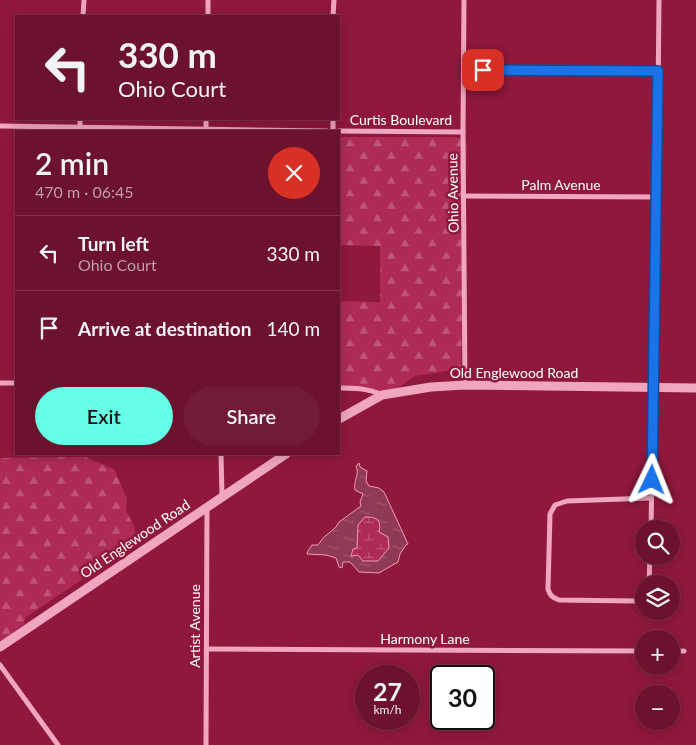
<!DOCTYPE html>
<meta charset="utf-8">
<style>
body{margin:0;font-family:Lato,sans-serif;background:#711b36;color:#f1f3f6;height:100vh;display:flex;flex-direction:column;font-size:19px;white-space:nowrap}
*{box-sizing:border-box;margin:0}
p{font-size:16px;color:#be9eaa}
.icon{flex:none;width:28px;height:28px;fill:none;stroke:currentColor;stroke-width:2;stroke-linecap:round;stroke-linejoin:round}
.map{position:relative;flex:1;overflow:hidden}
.side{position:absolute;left:15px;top:130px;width:325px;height:325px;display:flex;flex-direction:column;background:#6c122e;border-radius:0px;box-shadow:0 2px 12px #0003,0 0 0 1px #7f324a}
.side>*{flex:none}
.hud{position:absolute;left:15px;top:15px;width:325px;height:105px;border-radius:0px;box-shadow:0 2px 12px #0003,0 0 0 1px #7f324a;background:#6c122e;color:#f1f3f6;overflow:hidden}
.controls{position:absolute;left:635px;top:520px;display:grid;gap:10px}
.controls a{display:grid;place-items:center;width:45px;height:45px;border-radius:50%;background:#6c122e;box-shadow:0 2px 12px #0003,0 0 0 1px #7f324a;font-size:25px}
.speed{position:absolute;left:355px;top:665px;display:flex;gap:10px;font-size:25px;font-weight:700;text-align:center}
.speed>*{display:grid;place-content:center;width:65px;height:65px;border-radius:50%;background:#6c122e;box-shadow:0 2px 12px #0003,0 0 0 1px #7f324a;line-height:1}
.speed small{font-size:12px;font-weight:400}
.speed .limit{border:2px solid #111;border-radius:8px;background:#fff;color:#111}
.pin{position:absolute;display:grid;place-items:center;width:42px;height:42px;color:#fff;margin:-21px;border-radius:10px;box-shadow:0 2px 8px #0006}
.me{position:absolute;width:55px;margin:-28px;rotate:2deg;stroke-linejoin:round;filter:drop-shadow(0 0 4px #0008)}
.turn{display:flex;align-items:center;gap:18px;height:105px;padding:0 20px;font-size:22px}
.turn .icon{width:65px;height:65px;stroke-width:2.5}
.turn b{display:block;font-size:35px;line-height:42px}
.round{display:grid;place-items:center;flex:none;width:52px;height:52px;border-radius:26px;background:#711b36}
.summary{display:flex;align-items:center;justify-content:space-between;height:85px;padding:0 20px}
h1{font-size:30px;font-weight:600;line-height:38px}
.cta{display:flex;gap:10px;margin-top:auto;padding:10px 20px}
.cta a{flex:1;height:58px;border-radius:30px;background:#64ffe6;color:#111;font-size:20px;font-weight:600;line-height:58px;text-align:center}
.cta a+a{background:#711b36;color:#f1f3f6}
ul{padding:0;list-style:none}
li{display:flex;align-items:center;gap:15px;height:75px;padding:0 20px;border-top:1px solid #7f324a}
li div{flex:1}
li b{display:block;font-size:19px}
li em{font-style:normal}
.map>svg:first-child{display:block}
.forest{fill:url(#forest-firs)}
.wetland{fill:url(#wetland-marsh)}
.water{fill:url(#water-ripples);stroke:#f299b7;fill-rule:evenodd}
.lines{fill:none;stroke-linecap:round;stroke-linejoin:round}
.minor{stroke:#efa6be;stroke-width:5}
.tertiary{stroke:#efa6be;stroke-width:9}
.route-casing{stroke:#114b97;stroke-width:12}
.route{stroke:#1a73e8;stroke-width:9}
.labels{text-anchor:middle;stroke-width:5;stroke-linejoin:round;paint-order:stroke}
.street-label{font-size:14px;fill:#fff;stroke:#90183d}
</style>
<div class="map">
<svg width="696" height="745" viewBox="0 0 696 745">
<defs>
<pattern id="forest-firs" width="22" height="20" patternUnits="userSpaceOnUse" patternTransform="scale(1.25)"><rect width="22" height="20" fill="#ae2b56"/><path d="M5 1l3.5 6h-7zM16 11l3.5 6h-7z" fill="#be5578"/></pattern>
<pattern id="wetland-marsh" width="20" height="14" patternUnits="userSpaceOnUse" patternTransform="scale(1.25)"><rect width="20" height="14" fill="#ae2b56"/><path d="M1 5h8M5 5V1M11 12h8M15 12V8" fill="none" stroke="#be5578"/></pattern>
<pattern id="water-ripples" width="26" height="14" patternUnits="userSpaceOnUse" patternTransform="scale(1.25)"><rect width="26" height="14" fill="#913a55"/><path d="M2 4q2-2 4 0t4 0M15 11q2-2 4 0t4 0" fill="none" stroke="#a2586e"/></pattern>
</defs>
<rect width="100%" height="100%" fill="#90183d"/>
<g class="forest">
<polygon points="339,137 455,137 465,140 467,146 461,369 414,376 400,387 377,393 339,390 339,301 380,302 380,246 339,245"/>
<polygon points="85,457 114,469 127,499 126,511 134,526 137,542 25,618 24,624 0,642 0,458"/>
</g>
<path class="wetland" d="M 364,517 C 374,517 381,517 380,529 L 388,537 L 389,548 L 378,561 L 363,561 L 359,557 L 351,556 L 353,549 L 357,547 L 358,525 Z"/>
<path class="water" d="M 359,463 L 360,467 L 367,471 L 366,481 L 369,486 L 379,488 L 384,492 L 408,544 L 406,545 L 400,554 L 398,562 L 379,573 L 359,572 L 350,562 L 343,562 L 342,568 L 339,567 L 336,558 L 326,555 L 307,554 L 308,551 L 312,545 L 318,545 L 323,538 L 336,527 L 339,522 L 361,506 L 360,502 L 363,494 L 355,490 C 353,481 360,474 356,466 ZM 365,517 C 376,517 382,519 379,532 L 388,537 L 389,548 L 378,561 L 363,561 L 358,555 L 351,556 L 353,549 L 357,548 L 358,525 Z"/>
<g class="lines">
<g class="minor">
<polyline points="464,0 463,132 465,385"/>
<polyline points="83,16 84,0"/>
<polyline points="208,16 208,0"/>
<polyline points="333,16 334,0"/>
<polyline points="464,70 658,71"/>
<polyline points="333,119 333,131"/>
<polyline points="0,126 327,131"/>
<polyline points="80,128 80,119"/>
<polyline points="206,130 206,119"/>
<polyline points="339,131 463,132"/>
<polyline points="464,196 657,197"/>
<polyline points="0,383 16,383"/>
<path d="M 339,388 C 354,388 368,388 382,395"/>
<polyline points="221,454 222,496"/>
<polyline points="651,529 657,197 659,0"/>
<polyline points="649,584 650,556"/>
<path d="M 644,600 L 635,601 L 559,600 C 553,598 550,596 548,589 L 550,514 L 555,505 L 567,501 L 651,498"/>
<polyline points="207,649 644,651"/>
<polyline points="671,651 684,651"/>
<polyline points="0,665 58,745"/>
<polyline points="206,745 207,508"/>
</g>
<g class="tertiary">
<polyline points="339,419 382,395 431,387 465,385 696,388"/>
<polyline points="0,647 286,454"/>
</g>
</g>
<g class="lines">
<g class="route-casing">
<polyline id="route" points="483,70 658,71 652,480"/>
</g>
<use href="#route" class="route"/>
</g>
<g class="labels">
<g class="street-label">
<text x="401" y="125">Curtis Boulevard</text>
<text x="561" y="190">Palm Avenue</text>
<text transform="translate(453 193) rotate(-91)" y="5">Ohio Avenue</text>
<text x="514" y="378">Old Englewood Road</text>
<text transform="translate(135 539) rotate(-34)" y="5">Old Englewood Road</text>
<text transform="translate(195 626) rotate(-90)" y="5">Artist Avenue</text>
<text x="425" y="644">Harmony Lane</text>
</g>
</g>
</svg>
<div class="controls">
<a><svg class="icon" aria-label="search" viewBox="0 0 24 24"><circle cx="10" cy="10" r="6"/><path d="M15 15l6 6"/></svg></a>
<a><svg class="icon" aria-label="layers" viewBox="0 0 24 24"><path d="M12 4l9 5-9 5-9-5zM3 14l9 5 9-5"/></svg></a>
<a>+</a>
<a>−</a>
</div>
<div class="speed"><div>27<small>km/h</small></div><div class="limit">30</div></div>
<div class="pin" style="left:483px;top:70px;background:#d93025"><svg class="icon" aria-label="arrive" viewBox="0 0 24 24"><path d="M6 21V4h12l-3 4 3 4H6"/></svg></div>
<svg class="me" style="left:652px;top:480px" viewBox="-20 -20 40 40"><path d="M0-17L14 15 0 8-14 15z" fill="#1a73e8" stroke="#fff" stroke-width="4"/></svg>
<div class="hud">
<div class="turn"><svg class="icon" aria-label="left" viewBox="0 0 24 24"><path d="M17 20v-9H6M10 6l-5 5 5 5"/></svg><div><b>330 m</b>Ohio Court</div></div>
</div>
<section class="side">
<div class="summary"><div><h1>2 min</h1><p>470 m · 06:45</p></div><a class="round" style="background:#d93025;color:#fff"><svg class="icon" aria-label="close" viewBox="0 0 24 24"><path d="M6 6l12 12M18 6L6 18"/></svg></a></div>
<ul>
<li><svg class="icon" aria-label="left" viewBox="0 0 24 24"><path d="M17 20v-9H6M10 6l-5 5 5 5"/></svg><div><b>Turn left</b><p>Ohio Court</p></div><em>330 m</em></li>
<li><svg class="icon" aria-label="arrive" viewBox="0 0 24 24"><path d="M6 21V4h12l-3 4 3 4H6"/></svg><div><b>Arrive at destination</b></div><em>140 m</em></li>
</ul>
<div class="cta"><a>Exit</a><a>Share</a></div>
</section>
</div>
